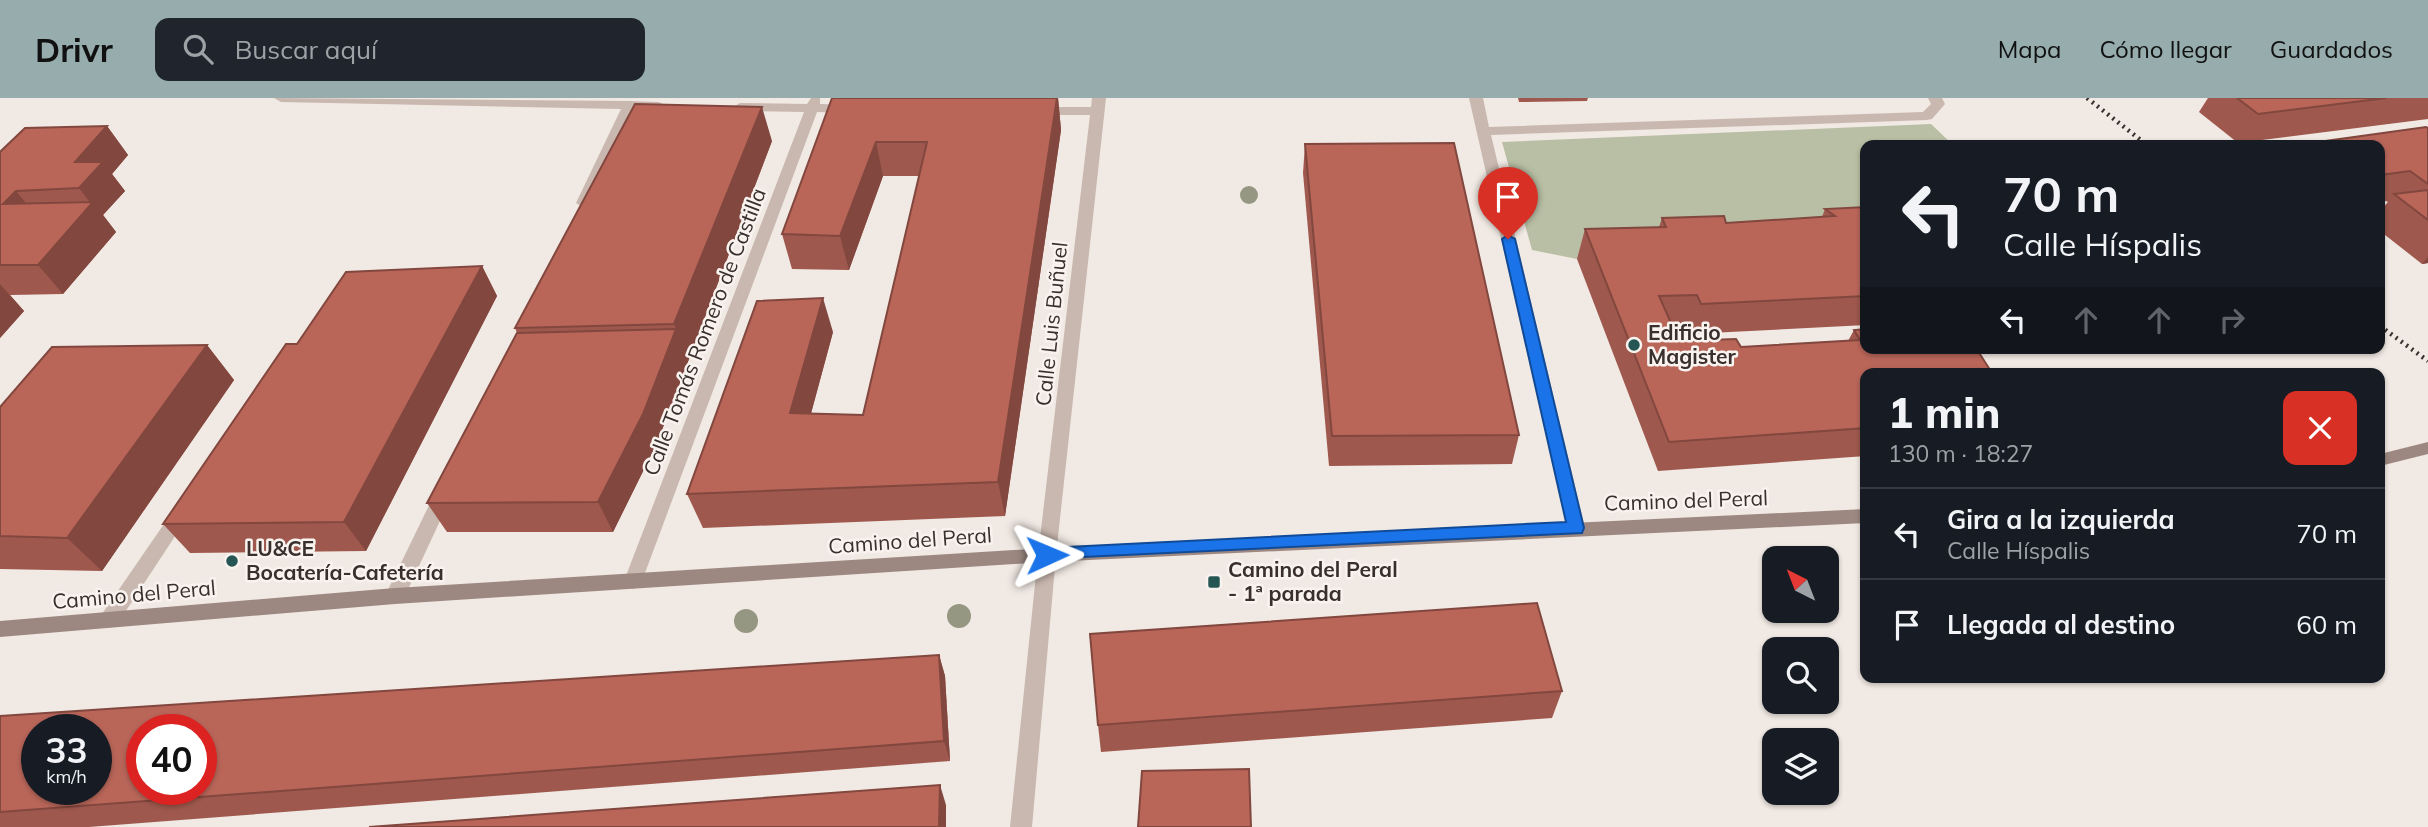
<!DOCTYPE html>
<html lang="es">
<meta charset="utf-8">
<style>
body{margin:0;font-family:Mulish,sans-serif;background:#20242c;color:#f1f3f6;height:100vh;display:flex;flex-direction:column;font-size:26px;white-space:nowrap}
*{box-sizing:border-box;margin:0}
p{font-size:23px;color:#9ea1a6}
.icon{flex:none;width:38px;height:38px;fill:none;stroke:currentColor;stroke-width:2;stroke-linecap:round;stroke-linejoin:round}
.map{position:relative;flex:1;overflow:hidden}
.drawer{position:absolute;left:1860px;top:270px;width:525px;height:315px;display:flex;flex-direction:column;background:#171b24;border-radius:14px;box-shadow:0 2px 5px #0004}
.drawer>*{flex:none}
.hud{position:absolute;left:1860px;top:42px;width:525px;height:214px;border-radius:14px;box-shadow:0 2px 5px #0004;background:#171b24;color:#f1f3f6;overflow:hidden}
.needle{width:46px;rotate:318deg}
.tools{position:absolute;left:1762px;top:448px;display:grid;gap:14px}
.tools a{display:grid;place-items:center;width:77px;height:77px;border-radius:14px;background:#171b24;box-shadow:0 2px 5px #0004;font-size:35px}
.speed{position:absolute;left:21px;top:616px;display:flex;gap:14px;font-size:35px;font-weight:700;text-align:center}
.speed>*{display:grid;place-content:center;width:91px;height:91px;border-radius:50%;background:#171b24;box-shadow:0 2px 5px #0004;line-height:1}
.speed small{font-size:18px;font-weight:400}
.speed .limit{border:10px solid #d22;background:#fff;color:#111}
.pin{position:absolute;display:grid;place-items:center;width:60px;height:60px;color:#fff;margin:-72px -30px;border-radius:50% 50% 50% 0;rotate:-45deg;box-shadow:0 0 7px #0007}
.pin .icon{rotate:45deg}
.me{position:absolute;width:77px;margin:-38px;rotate:89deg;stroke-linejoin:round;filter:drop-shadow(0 0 5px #0008)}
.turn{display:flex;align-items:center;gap:24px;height:147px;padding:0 28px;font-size:32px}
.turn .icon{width:91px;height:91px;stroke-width:2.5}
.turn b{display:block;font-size:49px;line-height:60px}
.lanes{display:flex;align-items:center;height:66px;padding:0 28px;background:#0003;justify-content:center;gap:35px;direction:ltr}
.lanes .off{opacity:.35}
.round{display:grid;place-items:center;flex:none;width:74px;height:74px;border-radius:14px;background:#20242c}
.headline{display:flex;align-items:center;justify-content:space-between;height:119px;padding:0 28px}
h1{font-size:42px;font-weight:800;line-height:52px}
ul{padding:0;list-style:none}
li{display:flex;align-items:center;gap:21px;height:91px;padding:0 28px;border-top:2px solid #363941}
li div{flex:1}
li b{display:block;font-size:26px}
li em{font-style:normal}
header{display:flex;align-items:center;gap:42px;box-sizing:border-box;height:98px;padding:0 35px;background:#96acad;color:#111}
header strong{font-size:33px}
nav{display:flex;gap:38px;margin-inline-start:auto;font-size:24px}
.search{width:490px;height:63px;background:#20242c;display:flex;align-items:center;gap:18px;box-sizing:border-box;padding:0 24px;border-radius:14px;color:#9ea1a6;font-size:26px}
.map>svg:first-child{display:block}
.green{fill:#b9bfa4}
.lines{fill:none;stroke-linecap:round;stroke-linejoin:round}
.street{fill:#c9b8af;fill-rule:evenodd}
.secondary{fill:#9c8881;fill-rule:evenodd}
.rail{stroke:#392f2c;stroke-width:4.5;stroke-dasharray:2 4.5;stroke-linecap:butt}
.tree{fill:#969782}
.wall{fill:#9f584d}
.shaded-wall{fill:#82473e}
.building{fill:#b96659;stroke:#82473e;stroke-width:2;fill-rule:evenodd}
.route{fill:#1a73e8;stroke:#114b97;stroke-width:2}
.poi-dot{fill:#265654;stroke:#f9f3ef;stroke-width:2.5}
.labels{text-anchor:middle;stroke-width:5;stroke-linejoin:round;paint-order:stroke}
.street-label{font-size:21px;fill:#392f2c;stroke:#f9f3ef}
.poi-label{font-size:21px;font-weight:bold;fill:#392f2c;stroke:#f9f3ef;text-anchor:start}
</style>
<header>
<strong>Drivr</strong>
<div class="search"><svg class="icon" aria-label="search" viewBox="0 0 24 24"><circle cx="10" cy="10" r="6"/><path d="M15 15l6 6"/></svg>Buscar aquí</div>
<nav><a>Mapa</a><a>Cómo llegar</a><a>Guardados</a></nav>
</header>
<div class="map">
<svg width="2428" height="729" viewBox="0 0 2428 729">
<rect width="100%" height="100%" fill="#f1e9e3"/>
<polygon class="green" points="1931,26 1953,47 1866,47 1865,138 1652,150 1577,161 1532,152 1502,44"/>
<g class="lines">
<g class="street">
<polygon points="274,0 630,3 659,4 666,8 659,12 635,11 590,105 583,109 576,105 621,11 281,4"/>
<polygon points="811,0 820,0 820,6 852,7 859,11 852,15 817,14 642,483 640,488 633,491 626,488 624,483 804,14 740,13 733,9 740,5 807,6"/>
<polygon points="1092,0 1106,0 1056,457 1032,729 1010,729 1038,457 1090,17 1037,17 1030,13 1037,9 1091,9"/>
<polygon points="1469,0 1483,0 1489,29 1923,14 1931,6 1928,0 1942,0 1945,6 1932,21 1927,22 1491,37 1585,430 1582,435 1570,435 1567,430"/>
<polygon points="444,388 450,390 453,395 405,498 402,503 395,506 388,503 385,498 435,395 438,390"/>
<polygon points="181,408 187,410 190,415 187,420 116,528 109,530 102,528 99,522 102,516 175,410"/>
</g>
<g class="secondary">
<polygon points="2428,344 2428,356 2380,368 2380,356"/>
<polygon points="1866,411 1866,425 1047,464 395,506 0,539 0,523 395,490 1047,450"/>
</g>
<g class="rail">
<polyline points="2087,0 2147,47"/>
<polyline points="2380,228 2428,263"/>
</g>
</g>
<g class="tree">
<circle cx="1249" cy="97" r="9"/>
<circle cx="959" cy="518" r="12"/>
<circle cx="746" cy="523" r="12"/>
</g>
<g class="wall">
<polygon points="832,0 1058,0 1061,32 1005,418 703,430 687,396 833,234 811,315 863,317 919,78 883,78 849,172 792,171 782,136"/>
<polygon points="1518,0 1588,0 1587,3 1519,4"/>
<polygon points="2208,0 2428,0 2428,21 2238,45 2199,14"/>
<polygon points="107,28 128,57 112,76 125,93 103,117 116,134 63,196 10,197 24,213 0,240 0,54"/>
<polygon points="2428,30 2428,165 2422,166 2380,133 2380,113 2388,104 2386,103 2380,104 2380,47 2323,47 2326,43"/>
<polygon points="772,43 657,345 613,434 447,434 427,405 517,235 515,230"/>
<polygon points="1305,46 1519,337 1512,366 1329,368 1303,75"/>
<polygon points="1866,109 1866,227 1690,236 1686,227 1672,227 1679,243 1741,249 1848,243 1854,232 1866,231 1866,358 1658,373 1577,161 1585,131 1659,129 1662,120 1726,125 1822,119 1825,111"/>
<polygon points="482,168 497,198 366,453 190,455 163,426 297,246"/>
<polygon points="207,247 234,282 102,473 0,471 0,309"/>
<polygon points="939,557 945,578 950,663 89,729 0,729 0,618"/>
<polygon points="1562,593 1552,620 1101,654 1098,627"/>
</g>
<g class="shaded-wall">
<polygon points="1058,0 1061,32 1005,418 998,384"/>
<polygon points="762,9 772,43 657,345 613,434 598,404 676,231 674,226"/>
<polygon points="107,28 128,57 112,76 125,93 103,117 116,134 63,196 38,167 91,106 79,90 75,64"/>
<polygon points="876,44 883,78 849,172 840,138"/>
<polygon points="16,93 40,122 3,106"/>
<polygon points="2428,159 2428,165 2422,166"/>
<polygon points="482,168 497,198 366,453 344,424"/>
<polygon points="0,186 24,213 0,240"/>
<polygon points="823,200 833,234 802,349 790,315"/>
<polygon points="207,247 234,282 102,473 67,440"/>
<polygon points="939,557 945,578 950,663 944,643"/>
<polygon points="940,687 946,707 946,729 939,729"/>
</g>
<g class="building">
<polygon points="832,0 1057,0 998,384 687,396 757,203 823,200 790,315 863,317 927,44 876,44 840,138 782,136"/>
<polygon points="2237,0 2386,0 2258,16"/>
<polygon points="635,6 762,9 674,226 515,230"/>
<polygon points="107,28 75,64 103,64 79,90 16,93 3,106 93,104 38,167 0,167 0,54 25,30"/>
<polygon points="2426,29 2428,30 2428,86 2410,73 2380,77 2380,47 2332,47 2326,43"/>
<polygon points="1454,45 1519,337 1332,338 1305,46"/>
<polygon points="2428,92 2428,122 2394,96"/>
<polygon points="1866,109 1866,198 1701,206 1697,197 1659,198 1679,243 1736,241 1741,249 1860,242 1854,232 1866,231 1866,250 1976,250 1992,275 1866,275 1866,330 1669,344 1585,131 1666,129 1662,120 1724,118 1726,125 1835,118 1825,111"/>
<polygon points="482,168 344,424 163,426 286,246 297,246 346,174"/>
<polygon points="676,231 643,316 598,404 427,405 517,235"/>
<polygon points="207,247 67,440 0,438 0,309 52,249"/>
<polygon points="1537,505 1562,593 1098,627 1090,536"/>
<path d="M 939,557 L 944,643 L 0,714 L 0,618 ZM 37,632 L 96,632 L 96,691 L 37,691 ZM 142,632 L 201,632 L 201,691 L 142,691 Z"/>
<polygon points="1249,671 1251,729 1138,729 1142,673"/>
<polygon points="940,687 939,729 369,729"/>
</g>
<polygon class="route" points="1508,137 1515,141 1584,430 1582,435 1041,461 1039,457 1047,450 1566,424 1502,141"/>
<g class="poi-dot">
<circle cx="1634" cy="247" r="7"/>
<circle cx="232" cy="463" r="7"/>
<rect x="1207" y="477" width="14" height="14" rx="3.5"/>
</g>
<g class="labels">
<g class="street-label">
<text transform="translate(1052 226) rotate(-84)" y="7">Calle Luis Buñuel</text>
<text transform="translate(705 234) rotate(-69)" y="7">Calle Tomás Romero de Castilla</text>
<text transform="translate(1686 403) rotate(-2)" y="7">Camino del Peral</text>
<text transform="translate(910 443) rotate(-4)" y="7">Camino del Peral</text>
<text transform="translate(134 497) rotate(-5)" y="7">Camino del Peral</text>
</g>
<g class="poi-label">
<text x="1648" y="242">Edificio<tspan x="1648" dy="24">Magister</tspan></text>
<text x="246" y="458">LU&amp;CE<tspan x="246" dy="24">Bocatería-Cafetería</tspan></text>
<text x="1228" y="479">Camino del Peral<tspan x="1228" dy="24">- 1ª parada</tspan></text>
</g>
</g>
</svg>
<div class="tools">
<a><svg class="needle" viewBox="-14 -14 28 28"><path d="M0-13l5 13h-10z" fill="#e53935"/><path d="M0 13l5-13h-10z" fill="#9ea1a6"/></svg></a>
<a><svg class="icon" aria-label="search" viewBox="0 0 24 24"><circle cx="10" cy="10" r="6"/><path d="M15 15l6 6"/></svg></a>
<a><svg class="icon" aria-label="layers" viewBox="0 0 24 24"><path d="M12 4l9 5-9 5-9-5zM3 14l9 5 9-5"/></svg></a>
</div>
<div class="speed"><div>33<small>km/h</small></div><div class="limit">40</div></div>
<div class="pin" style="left:1508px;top:141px;background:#d93025"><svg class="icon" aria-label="arrive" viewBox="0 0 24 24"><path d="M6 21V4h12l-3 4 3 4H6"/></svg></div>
<svg class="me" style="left:1047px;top:457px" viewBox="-20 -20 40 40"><path d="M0-17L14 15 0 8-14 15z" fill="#1a73e8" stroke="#fff" stroke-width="4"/></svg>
<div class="hud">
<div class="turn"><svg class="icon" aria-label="left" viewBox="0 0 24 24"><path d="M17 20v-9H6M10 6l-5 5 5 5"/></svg><div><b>70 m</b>Calle Híspalis</div></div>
<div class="lanes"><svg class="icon" aria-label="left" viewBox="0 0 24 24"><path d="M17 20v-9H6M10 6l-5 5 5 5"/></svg><svg class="icon off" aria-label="ahead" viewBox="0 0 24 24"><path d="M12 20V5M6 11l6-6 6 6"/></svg><svg class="icon off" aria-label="ahead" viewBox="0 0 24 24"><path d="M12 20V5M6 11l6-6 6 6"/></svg><svg class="icon off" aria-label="right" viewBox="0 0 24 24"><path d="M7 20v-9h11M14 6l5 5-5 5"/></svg></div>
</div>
<section class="drawer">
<div class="headline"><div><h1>1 min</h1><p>130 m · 18:27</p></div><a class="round" style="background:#d93025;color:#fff"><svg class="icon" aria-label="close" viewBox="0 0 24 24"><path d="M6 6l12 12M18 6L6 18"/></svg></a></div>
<ul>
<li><svg class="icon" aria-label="left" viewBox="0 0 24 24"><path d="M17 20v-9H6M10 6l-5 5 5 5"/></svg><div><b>Gira a la izquierda</b><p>Calle Híspalis</p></div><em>70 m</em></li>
<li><svg class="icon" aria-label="arrive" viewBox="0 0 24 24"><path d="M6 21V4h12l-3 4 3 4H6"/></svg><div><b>Llegada al destino</b></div><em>60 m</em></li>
</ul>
</section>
</div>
